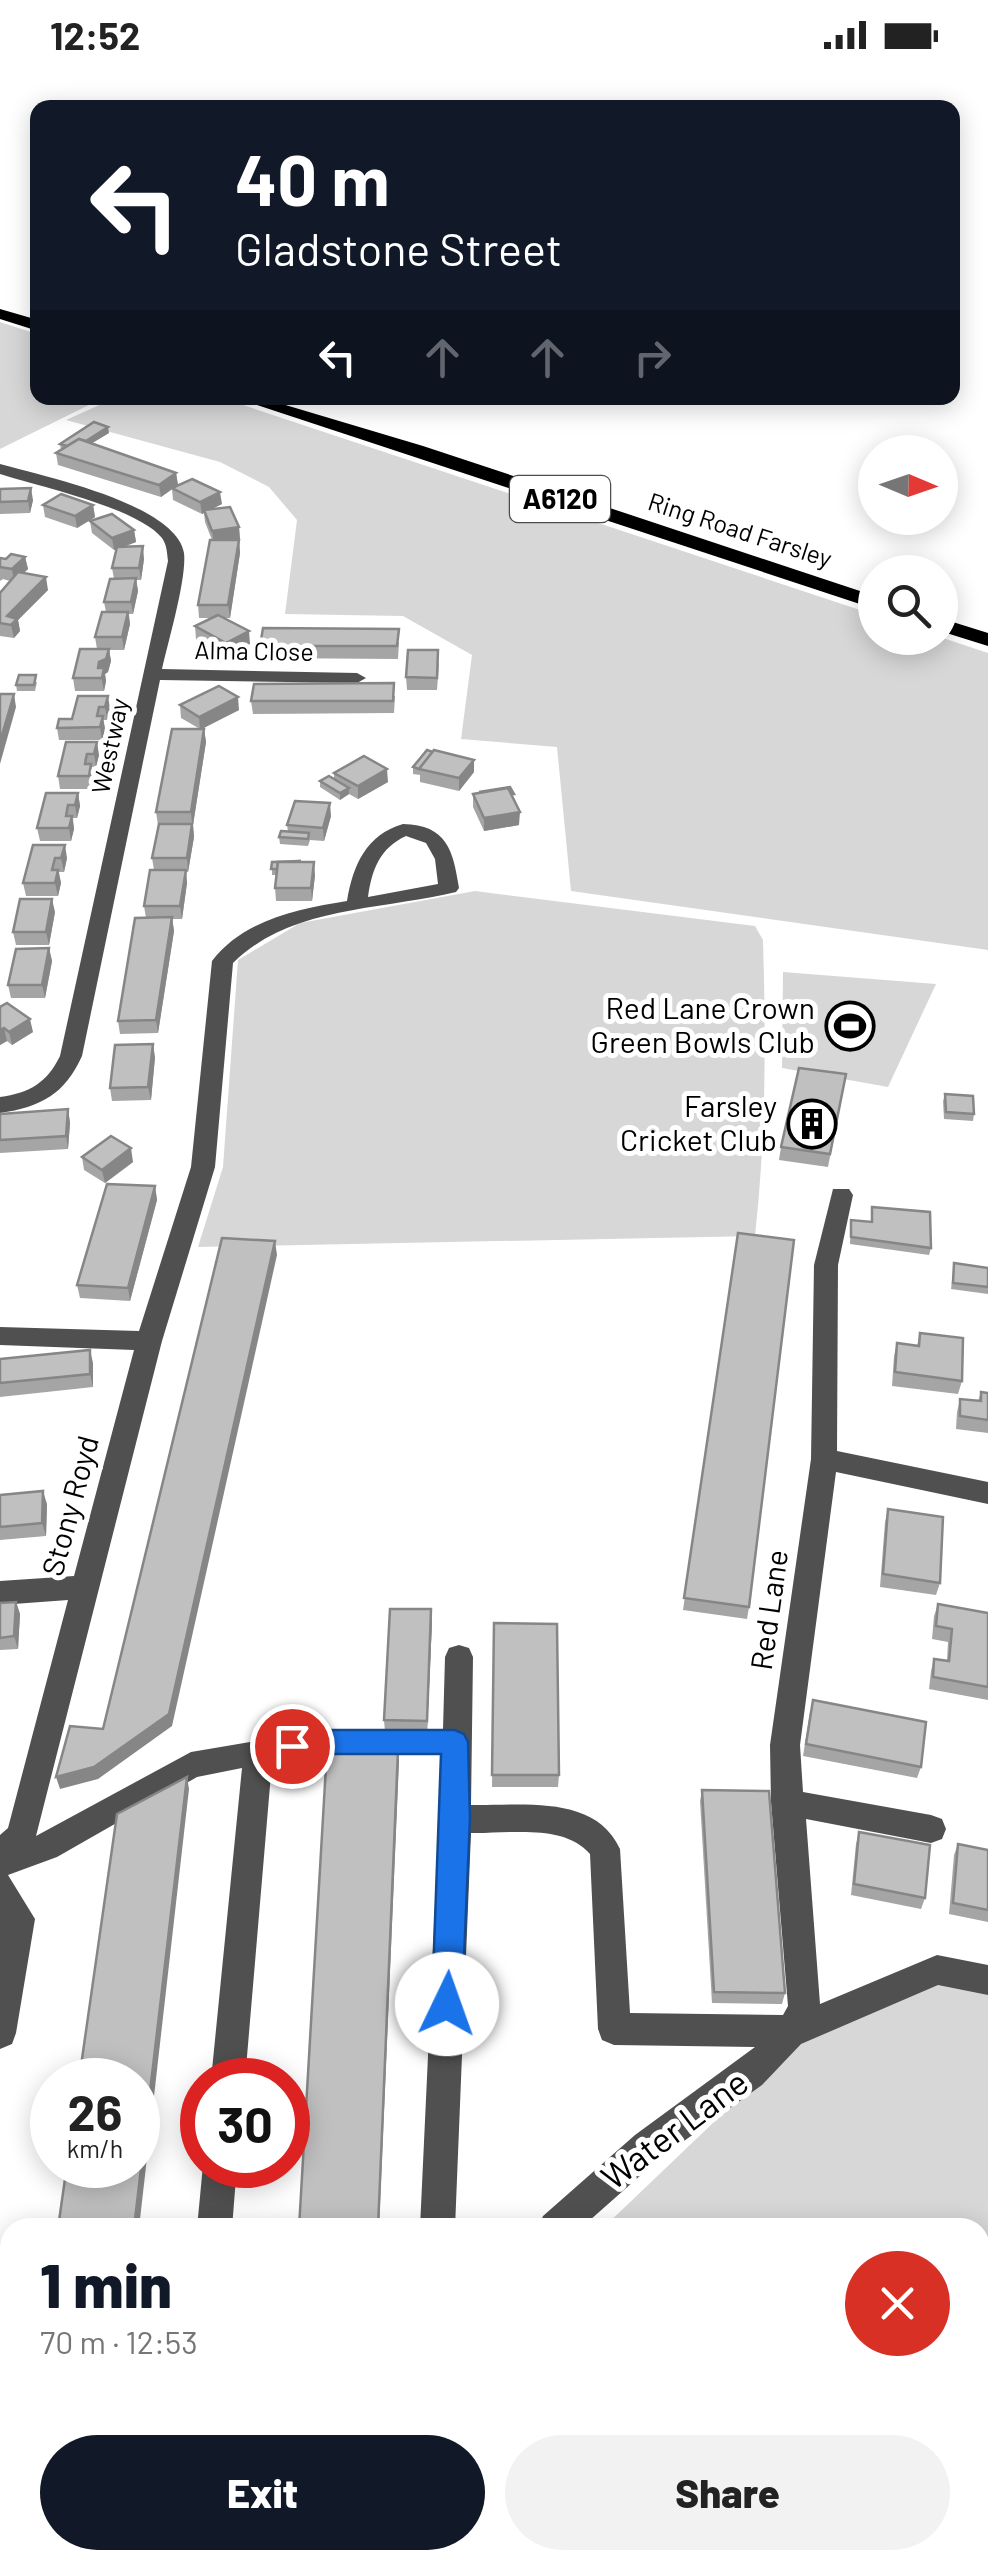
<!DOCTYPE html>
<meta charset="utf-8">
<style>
body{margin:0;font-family:Barlow,sans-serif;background:#f2f2f2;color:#222;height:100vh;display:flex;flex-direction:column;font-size:38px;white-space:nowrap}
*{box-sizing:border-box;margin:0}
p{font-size:32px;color:#767676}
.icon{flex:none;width:55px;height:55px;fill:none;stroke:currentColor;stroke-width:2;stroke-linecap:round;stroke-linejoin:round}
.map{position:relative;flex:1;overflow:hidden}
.drawer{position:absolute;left:0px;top:2148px;width:990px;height:352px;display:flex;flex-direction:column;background:#fff;border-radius:30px 30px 0 0;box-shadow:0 5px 25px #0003}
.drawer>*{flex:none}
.top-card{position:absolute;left:30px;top:30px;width:930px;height:305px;border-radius:20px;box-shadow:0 5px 25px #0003;background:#111827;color:#fff;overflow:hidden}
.needle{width:65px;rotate:92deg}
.controls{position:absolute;left:858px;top:365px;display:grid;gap:20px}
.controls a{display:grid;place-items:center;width:100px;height:100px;border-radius:50%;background:#fff;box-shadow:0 5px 25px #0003;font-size:50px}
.speed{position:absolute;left:30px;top:1988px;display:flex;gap:20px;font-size:50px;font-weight:700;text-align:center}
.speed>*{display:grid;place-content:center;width:130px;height:130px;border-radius:50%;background:#fff;box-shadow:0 5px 25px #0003;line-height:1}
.speed small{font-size:25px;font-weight:400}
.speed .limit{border:15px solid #d22;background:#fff;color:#111}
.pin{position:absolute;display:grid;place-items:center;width:85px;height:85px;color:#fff;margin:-42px;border:5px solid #fff;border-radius:50%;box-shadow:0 2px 10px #0007}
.me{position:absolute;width:110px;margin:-55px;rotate:3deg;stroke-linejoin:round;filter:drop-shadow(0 0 8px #0008)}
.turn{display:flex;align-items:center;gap:35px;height:210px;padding:0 40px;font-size:45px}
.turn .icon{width:130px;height:130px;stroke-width:2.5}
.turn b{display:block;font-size:70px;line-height:85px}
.lanes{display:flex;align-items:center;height:95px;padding:0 40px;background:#0003;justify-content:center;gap:50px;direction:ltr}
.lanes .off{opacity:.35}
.round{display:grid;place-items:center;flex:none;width:105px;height:105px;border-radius:52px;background:#f2f2f2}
.overview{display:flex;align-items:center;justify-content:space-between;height:170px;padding:0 40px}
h1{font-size:60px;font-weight:800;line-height:75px;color:#111827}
.action{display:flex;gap:20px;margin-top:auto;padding:20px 40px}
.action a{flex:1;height:115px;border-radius:60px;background:#111827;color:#fff;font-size:40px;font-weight:800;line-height:115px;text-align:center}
.action a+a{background:#f2f2f2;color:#222}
.status{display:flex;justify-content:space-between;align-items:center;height:70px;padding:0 50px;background:#fff;direction:ltr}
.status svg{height:28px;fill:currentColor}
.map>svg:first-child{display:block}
.green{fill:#d7d7d7}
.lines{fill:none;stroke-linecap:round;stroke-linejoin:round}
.minor{fill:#505050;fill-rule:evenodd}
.highway{fill:#000;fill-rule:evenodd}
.wall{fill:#a5a5a5}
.shaded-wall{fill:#868686}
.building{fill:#c0c0c0;stroke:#868686;stroke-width:2.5}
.route{fill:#1a73e8;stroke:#114b97;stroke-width:2.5}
.labels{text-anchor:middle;stroke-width:10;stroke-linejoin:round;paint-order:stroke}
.far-street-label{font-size:25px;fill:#000;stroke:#fff}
.shield{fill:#fff;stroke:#4c4c4c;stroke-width:2.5}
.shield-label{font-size:28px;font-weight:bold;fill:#000}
.poi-label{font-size:30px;fill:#000;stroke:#fff;text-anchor:end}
.street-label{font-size:30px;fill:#000;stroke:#fff}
.near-street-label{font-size:35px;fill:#000;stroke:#fff}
</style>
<div class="status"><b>12:52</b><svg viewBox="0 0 49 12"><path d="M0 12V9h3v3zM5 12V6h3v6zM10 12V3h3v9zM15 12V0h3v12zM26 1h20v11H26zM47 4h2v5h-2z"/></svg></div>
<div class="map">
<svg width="988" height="2498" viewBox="0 0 988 2498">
<rect width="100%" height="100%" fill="#fff"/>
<g class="green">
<polygon points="0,252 37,264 38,328 103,328 0,379"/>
<polygon points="115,328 222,328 875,545 875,568 940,567 988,583 988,880 571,821 557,677 461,669 472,585 403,546 285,544 297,450 269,417 220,392 66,350"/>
<path d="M 475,821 L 755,856 L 763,870 C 766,970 766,1067 755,1166 L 198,1177 L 223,1097 L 238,890 L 300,853 Z"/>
<polygon points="783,902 936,914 888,1017 782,998"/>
<polygon points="937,1911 988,1923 988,2462 980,2462 980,2158 603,2158 802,1968"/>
</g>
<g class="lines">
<g class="minor">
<path d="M 0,394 C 43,406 176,434 184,483 C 187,508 168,572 162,599 L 357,603 L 366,608 L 357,613 L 160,610 L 82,986 C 65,1024 41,1037 0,1043 L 0,1027 C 29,1023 47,1013 60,986 L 168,491 C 167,483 167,475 162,468 C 138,438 38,416 0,404 Z"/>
<path d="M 403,754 C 447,755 453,780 459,818 L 456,822 C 383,840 290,836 233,893 L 215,1097 L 162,1271 L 36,1766 L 191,1682 L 326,1659 L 443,1659 L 445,1587 L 449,1578 L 459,1575 L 469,1578 L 473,1587 L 471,1735 C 522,1736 595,1724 620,1779 L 630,1943 L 783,1945 L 788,1936 L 771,1732 L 770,1675 L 811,1389 L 814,1195 L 833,1119 L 849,1119 L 853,1125 L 838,1195 L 837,1381 L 988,1412 L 988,1434 L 836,1402 L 800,1675 L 803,1722 L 931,1745 L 942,1749 L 946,1759 L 942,1769 L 931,1773 L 806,1749 L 820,1934 L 937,1885 L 988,1895 L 988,1925 L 938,1915 L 801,1974 L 762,2015 L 659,2089 L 581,2158 L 538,2158 L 543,2146 L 635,2065 L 755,1977 L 614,1975 L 602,1970 L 598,1959 L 590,1784 C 564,1753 508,1764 471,1763 L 455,2158 L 420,2158 L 442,1685 L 326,1685 L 272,1692 L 245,2010 L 211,2010 L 242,1698 L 197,1707 L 57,1787 L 8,1805 L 35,1849 L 16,1963 L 12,1974 L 0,1979 L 0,1765 L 8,1758 L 68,1530 L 0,1535 L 0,1511 L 74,1506 L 134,1280 L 0,1275 L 0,1257 L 139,1261 L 191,1097 L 212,891 C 244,849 299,839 347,831 C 353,795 366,765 403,754 ZM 406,766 L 426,773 L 435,789 L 438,814 L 368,827 C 372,799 380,778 406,766 Z"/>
<polygon points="203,2095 237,2095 232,2158 197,2158"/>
<polygon points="375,2490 413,2490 411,2498 373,2498"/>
</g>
<g class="highway">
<polygon points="0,239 38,250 38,261 0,249"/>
<polygon points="236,328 262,328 423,376 875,526 875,539"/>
<polygon points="940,548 988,563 988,576 940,561"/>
</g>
</g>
<g class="wall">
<polygon points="109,363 92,373 176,403 178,415 222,434 211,439 239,457 240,470 236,470 239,470 240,483 230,548 223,548 250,574 228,586 196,569 195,556 211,548 199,548 198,535 212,470 205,452 204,443 202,444 173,430 172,419 161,427 58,395 56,383 61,380 60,374"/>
<polygon points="0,419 33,430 30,443 0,444"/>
<polygon points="43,435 93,435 95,447 77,458 45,447"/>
<polygon points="90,451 134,460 136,472 124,477 144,489 141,510 136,510 138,521 133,544 129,544 130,554 124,580 109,580 111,591 108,602 105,604 106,611 104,621 75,621 73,608 97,579 95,567 106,542 104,532 114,509 112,498 116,479 114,480 92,463"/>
<polygon points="25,487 28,499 24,503 48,520 18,550 20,561 14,568 0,566 0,523 10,511 3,509 0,511 0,488 6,489"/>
<polygon points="399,572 398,589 261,588 260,576"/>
<polygon points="439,593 437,620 407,620 406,607"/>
<polygon points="37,612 35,621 17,621 16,615"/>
<polygon points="78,626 110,639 107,650 103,650 105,659 102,670 59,670 57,658 72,649"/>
<polygon points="395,626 394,643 253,644 251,631"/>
<polygon points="180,635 239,640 200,659 204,659 206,672 193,755 194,767 188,802 186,802 187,813 182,849 172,849 174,861 158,963 120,964 118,951 146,848 144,836 154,800 152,788 158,755 156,742 200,659 181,648"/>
<polygon points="66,672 99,685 96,697 92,697 93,707 91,719 60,719 58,706"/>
<polygon points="474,690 474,702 459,721 420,712 420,705 413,704 413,697"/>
<polygon points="334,703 388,712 358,729 349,724 340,730 320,717 320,711 334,709"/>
<polygon points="78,723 80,736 77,748 73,748 74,759 71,771 40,771 37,758"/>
<polygon points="473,724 513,730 519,755 484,761 473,737"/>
<polygon points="331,746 324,771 310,770 308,776 280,774 279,767 288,762 287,755"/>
<polygon points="33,775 67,788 64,802 59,802 61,813 58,826 26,826 23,813"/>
<polygon points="272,792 315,805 312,831 276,831 275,818 276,805 272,805"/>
<polygon points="55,842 49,875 16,875 13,862"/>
<polygon points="49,878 52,891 45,928 11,928 8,915"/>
<polygon points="0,937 33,962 12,975 7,971 0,975"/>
<polygon points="155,987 151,1030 112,1031 110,1018"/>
<polygon points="846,1004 828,1097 779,1090 781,1077"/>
<polygon points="945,1024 974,1044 973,1051 944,1049 943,1031"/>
<polygon points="68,1039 70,1053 68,1079 0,1083 0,1044"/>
<polygon points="82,1087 133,1092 105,1113 84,1100"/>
<polygon points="155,1116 157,1130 130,1231 80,1228 77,1215"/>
<polygon points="872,1137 931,1178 929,1185 850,1174 851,1150 871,1152"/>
<polygon points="738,1163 749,1537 747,1549 683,1540"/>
<polygon points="954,1193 988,1198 988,1224 951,1219"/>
<polygon points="920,1263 962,1311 958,1324 892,1316 894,1286 897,1273 917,1276"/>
<polygon points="0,1289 93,1293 93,1317 0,1327"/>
<polygon points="981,1322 988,1323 988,1363 956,1359 957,1342 960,1329 978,1331"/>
<polygon points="0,1425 47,1434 46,1466 0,1470"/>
<polygon points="888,1439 940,1513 936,1525 880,1517 885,1452"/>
<polygon points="16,1532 20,1544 18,1579 0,1580 0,1533"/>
<polygon points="938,1534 988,1543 988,1630 929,1619 931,1601 934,1589 947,1591 948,1572 932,1569 934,1546"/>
<polygon points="432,1552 427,1663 385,1662 384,1650"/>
<polygon points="494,1553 559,1705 558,1717 492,1717"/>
<polygon points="810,1642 921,1697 917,1708 803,1686"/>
<polygon points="702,1720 785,1923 782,1934 712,1933 700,1731"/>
<polygon points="859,1762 925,1828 921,1839 851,1825 856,1774"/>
<polygon points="958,1774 988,1780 988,1852 949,1844 954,1785"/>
</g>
<g class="shaded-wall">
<polygon points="108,357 109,363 74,384 73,378"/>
<polygon points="176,403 178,415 161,427 159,415"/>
<polygon points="31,418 33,430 30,443 28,431"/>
<polygon points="220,422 222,434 202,444 200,432"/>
<polygon points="93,435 95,447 77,458 75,446"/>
<polygon points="239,457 240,470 214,473 212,461"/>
<polygon points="134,460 136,472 114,480 112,468"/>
<polygon points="239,470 240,483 230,548 228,535"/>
<polygon points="143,476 144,489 141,510 139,498"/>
<polygon points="25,487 28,499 14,511 12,499"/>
<polygon points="46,507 48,520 18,550 20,561 14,568 11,555 7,546"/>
<polygon points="136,508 138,521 133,544 131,532"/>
<polygon points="128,542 130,554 124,580 122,567"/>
<polygon points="249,561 250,574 228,586 226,573"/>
<polygon points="109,579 111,591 108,602 105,604 106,611 104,621 101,605 100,611 98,598 99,592"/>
<polygon points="14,624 16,637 0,694 0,672"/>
<polygon points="108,626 110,639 107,650 105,637"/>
<polygon points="238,627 239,640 200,660 199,647"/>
<polygon points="103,646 105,659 102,670 100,657"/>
<polygon points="204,659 206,672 193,755 194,767 188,802 187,788 192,754 191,742"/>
<polygon points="97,672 99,685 96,697 94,684"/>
<polygon points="474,690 474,702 459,721 459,708"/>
<polygon points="91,694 93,707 91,719 89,706"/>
<polygon points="387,699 388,712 358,729 358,716"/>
<polygon points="349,718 349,724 340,730 340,723"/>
<polygon points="78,723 80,736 77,748 75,735"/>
<polygon points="330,733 331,746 324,771 323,758"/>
<polygon points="520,742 519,755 484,761 484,748"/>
<polygon points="72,746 74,759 71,771 69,758"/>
<polygon points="65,775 67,788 64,802 61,788"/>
<polygon points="314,792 315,805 312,831 311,818"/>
<polygon points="58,800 61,813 58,826 55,813"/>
<polygon points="186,800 187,813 182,849 180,836"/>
<polygon points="52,829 55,842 49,875 46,862"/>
<polygon points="172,847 174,861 158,963 156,950"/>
<polygon points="49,878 52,891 45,928 42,915"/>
<polygon points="30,949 33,962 12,975 9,962"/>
<polygon points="4,958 7,971 0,975 0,960"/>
<polygon points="153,974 155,987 151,1030 148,1017"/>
<polygon points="68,1039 70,1053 68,1079 66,1066"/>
<polygon points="131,1078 133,1092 105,1113 102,1100"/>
<polygon points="155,1116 157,1130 130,1231 128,1218"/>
<polygon points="275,1171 277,1185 172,1656 98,1709 60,1719 56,1707 94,1697"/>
<polygon points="90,1280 93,1293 93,1317 90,1304"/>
<polygon points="43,1421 47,1434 46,1466 42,1453"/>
<polygon points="16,1532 20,1544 18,1579 14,1566"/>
<polygon points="431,1539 432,1552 427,1663 427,1651"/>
<polygon points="398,1680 399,1692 379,2158 378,2158"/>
<polygon points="187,1707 189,1719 139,2158 134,2158"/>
</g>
<g class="building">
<polygon points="94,352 108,357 86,371 79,369 67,376 60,374"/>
<polygon points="79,369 176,403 159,415 56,383"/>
<polygon points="192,409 220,422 200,432 172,418"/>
<polygon points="31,418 28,431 0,432 0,419"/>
<polygon points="61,424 93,435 75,446 43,435"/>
<polygon points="230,437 239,457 212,461 204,440"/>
<polygon points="112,444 134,460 112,468 90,451"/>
<polygon points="210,470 239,470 228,535 198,535"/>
<polygon points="143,476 139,498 112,498 117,477"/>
<polygon points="11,484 25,487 12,499 0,497 0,488 6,489"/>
<polygon points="18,502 46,507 7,546 17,549 11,555 0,553 0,523"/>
<polygon points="136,508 131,532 104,532 110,509"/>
<polygon points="102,542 128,542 122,567 95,567"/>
<polygon points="218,545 249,561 226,573 195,556"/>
<polygon points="263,558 399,559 397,576 260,576"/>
<polygon points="80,579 109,579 106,589 99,592 98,598 104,598 102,608 73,608"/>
<polygon points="408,580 438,580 437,608 406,607"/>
<polygon points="19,605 36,605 34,615 16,615"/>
<polygon points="394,613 393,631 251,631 254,614"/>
<polygon points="219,616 238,627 199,647 180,635"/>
<polygon points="0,624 14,624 0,672"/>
<polygon points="78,626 108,626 105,637 99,637 97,646 103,646 100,657 57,658 59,649 72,649"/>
<polygon points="172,659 204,659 191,742 156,742"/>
<polygon points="66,672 97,672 94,684 87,684 86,688 85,694 91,694 89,706 58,706"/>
<polygon points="427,680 433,682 419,699 413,697"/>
<polygon points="434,680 474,690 459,708 419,699"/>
<polygon points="364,686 387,699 358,716 334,703"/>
<polygon points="329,706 349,718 340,723 320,711"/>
<polygon points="510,717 514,724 511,724 508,718 479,722"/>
<polygon points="508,718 520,742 484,748 473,724"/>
<polygon points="46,723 78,723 75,735 68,735 66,746 72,746 69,758 37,758"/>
<polygon points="295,731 330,733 323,758 287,755"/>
<polygon points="159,754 192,754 187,788 152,788"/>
<polygon points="281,761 309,763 308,769 279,767"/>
<polygon points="33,775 65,775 61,788 55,788 52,800 58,800 55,813 23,813"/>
<polygon points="301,791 278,792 277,799 271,799 272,792"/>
<polygon points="278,792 314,792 311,818 275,818"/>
<polygon points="150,800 186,800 180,836 144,836"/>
<polygon points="20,829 52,829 46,862 13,862"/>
<polygon points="172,847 156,950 118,951 135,848"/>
<polygon points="49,878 42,915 8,915 16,879"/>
<polygon points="7,933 30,949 9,962 4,958 0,960 0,937"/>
<polygon points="153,974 148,1017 110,1018 115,975"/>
<polygon points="799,998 846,1004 830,1084 781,1077"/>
<polygon points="945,1024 973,1026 974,1044 946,1042"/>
<polygon points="68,1039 66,1066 0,1070 0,1044"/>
<polygon points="111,1066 131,1078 102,1100 82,1087"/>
<polygon points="107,1114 155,1116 128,1218 77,1215"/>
<polygon points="872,1137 930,1142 931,1178 851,1167 851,1150 872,1152"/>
<polygon points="738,1163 794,1170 749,1537 684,1528"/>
<polygon points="222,1168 275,1171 169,1644 94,1697 56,1707 70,1656 103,1659"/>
<polygon points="954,1193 988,1198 988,1217 953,1213"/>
<polygon points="920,1263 963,1268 962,1311 895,1302 897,1273 919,1276"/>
<polygon points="90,1280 90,1304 0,1313 0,1289"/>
<polygon points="981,1322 988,1323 988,1350 960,1346 960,1329 981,1331"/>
<polygon points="43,1421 42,1453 0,1457 0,1425"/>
<polygon points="888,1439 943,1447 940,1513 883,1504"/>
<polygon points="16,1532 14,1566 0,1568 0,1533"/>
<polygon points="938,1534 988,1543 988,1617 933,1607 934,1589 949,1591 952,1559 936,1556"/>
<polygon points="390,1539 431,1539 427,1651 384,1650"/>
<polygon points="494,1553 557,1554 559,1705 492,1705"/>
<polygon points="813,1630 926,1652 921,1697 806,1674"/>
<polygon points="327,1679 398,1680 378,2158 299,2158"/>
<polygon points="187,1707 134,2158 58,2158 67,2095 138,2095 138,2010 79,2010 117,1744"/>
<polygon points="702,1720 769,1721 785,1923 714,1922"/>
<polygon points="859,1762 930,1775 925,1828 854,1814"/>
<polygon points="958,1774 988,1780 988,1840 953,1833"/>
<polygon points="980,2449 988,2449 988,2498 559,2498 559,2490 980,2490"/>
</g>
<polygon class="route" points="326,1660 455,1660 464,1664 468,1672 470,1748 462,1934 457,1945 447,1949 437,1945 432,1934 441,1684 326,1684 292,1688 282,1685 278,1676 282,1668"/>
<defs>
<g id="stadium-ring" transform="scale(2.5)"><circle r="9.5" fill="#fff" stroke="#000" stroke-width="1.5"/><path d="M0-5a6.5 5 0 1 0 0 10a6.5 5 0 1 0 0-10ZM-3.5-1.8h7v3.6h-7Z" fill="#000"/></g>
<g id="building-ring" transform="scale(2.5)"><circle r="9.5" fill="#fff" stroke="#000" stroke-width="1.5"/><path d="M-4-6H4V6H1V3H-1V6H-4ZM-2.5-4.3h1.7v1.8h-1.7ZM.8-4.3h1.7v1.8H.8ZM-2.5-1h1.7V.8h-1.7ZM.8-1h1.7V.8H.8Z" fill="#000"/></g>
</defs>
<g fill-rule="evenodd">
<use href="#stadium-ring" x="850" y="956"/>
<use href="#building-ring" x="812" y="1054"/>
</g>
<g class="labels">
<g class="far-street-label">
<text transform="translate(740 460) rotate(18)" y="9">Ring Road Farsley</text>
<text transform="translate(254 581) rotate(1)" y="9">Alma Close</text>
<text transform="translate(110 676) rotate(-78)" y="9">Westway</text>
</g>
<rect class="shield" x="510" y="406" width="100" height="46" rx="8"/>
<g class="shield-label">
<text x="560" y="439">A6120</text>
</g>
<g class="poi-label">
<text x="815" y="949">Red Lane Crown<tspan x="815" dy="34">Green Bowls Club</tspan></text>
<text x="777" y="1047">Farsley<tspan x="777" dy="34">Cricket Club</tspan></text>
</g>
<g class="street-label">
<text transform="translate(71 1436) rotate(-75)" y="10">Stony Royd</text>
<text transform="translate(770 1540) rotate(-82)" y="10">Red Lane</text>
</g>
<g class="near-street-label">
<text transform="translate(675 2060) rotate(-37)" y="12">Water Lane</text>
</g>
</g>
</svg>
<div class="controls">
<a><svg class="needle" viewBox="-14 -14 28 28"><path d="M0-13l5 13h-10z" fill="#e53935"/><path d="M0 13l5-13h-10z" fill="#767676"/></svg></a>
<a><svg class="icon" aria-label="search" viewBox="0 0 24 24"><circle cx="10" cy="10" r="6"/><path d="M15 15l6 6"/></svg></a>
</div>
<div class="speed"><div>26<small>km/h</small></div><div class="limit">30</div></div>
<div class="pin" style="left:292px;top:1676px;background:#d93025"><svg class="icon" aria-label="arrive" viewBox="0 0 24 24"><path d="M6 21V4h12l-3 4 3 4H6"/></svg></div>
<svg class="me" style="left:447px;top:1934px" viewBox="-20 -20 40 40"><circle r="19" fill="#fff"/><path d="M0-13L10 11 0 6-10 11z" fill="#1a73e8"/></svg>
<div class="top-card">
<div class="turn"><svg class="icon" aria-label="left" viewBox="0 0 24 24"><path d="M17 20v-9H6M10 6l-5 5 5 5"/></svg><div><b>40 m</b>Gladstone Street</div></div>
<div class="lanes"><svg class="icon" aria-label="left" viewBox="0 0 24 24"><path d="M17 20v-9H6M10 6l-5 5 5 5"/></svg><svg class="icon off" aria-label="ahead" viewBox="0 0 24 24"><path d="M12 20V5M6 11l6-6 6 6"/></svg><svg class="icon off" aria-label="ahead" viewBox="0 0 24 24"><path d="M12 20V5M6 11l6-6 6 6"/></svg><svg class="icon off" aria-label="right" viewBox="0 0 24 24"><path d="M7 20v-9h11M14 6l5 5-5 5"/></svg></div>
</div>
<section class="drawer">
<div class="overview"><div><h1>1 min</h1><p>70 m · 12:53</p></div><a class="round" style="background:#d93025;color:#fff"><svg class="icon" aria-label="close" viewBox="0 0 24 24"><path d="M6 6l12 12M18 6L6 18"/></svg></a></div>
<div class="action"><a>Exit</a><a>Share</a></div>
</section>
</div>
